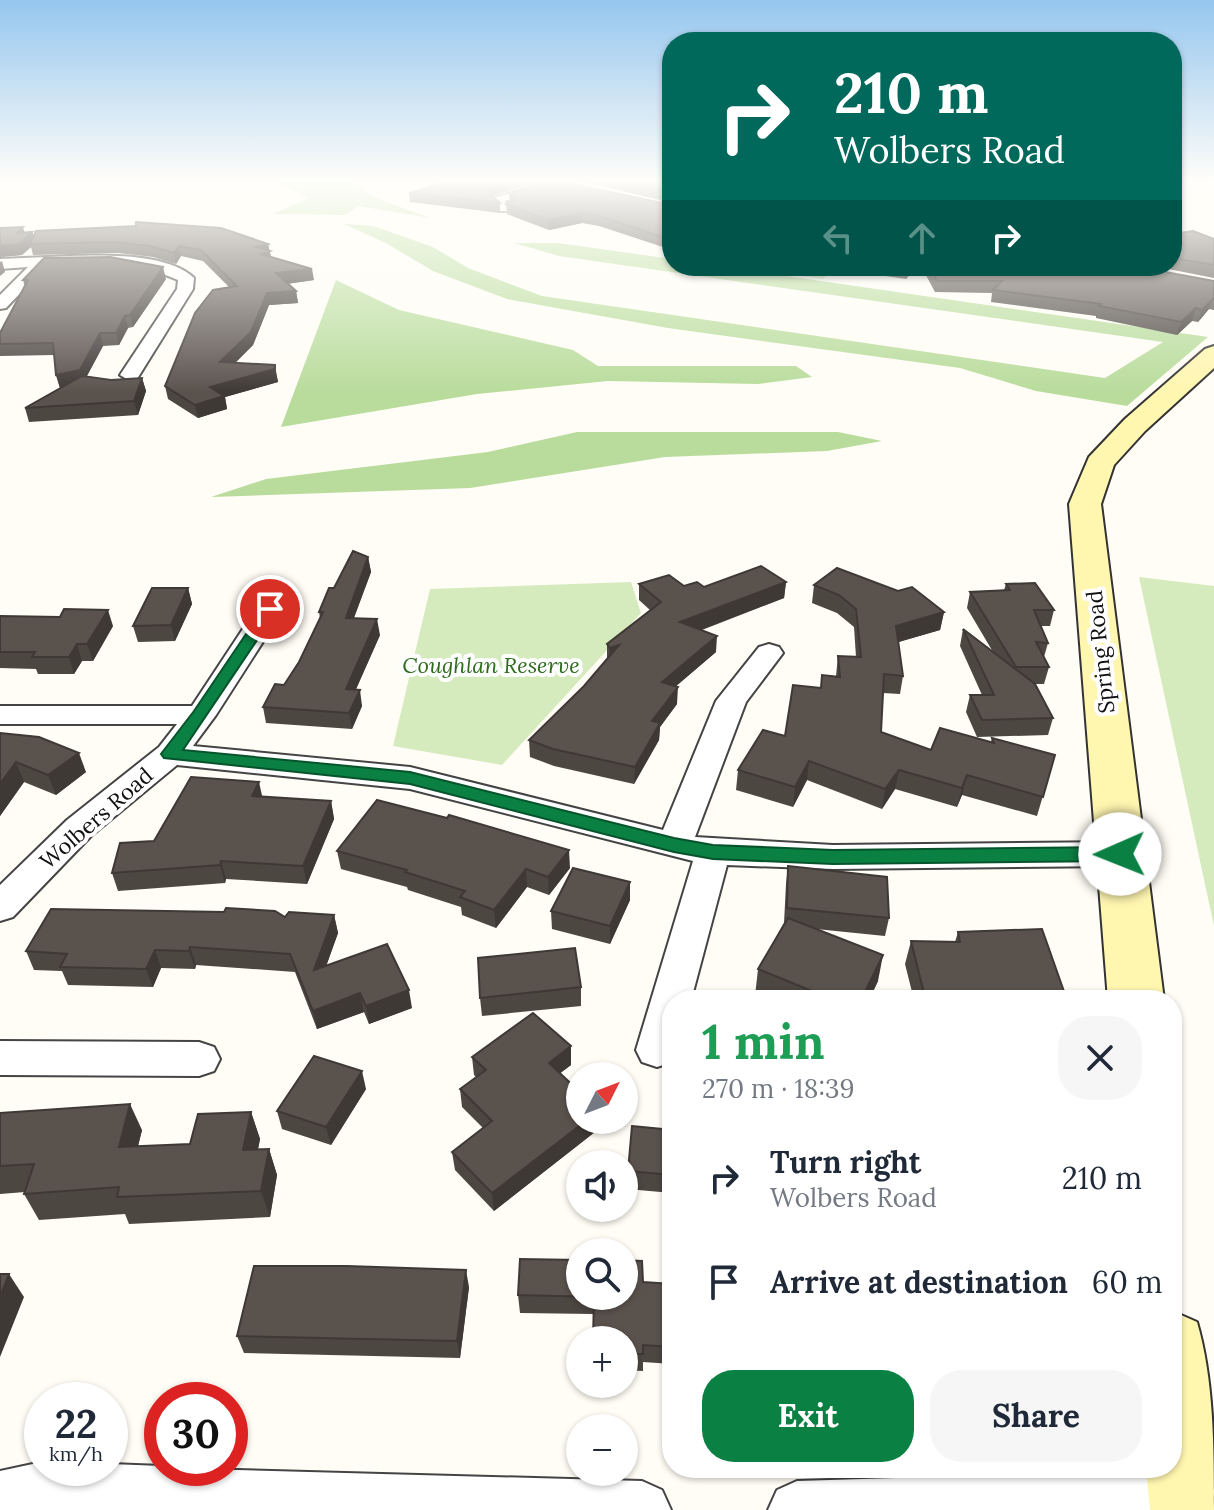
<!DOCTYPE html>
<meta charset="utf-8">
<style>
body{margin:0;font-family:Lora,serif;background:#f6f6f7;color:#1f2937;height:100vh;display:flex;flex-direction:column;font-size:30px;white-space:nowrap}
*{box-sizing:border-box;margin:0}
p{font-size:26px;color:#747a83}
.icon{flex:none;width:44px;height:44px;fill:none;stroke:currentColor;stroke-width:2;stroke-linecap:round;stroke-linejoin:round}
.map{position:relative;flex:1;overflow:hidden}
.sheet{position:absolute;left:662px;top:990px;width:520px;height:488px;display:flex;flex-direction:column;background:#fff;border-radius:32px;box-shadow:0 2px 6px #0004}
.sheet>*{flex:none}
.top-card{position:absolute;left:662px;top:32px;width:520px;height:244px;border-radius:32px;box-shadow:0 2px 6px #0004;background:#00695c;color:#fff;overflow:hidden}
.needle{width:52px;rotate:48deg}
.fabs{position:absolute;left:566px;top:1062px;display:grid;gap:16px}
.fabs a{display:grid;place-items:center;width:72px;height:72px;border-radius:50%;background:#fff;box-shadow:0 2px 6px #0004;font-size:40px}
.speed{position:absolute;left:24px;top:1382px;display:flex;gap:16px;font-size:40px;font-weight:700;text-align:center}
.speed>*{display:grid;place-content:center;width:104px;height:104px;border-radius:50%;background:#fff;box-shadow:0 2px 6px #0004;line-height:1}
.speed small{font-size:20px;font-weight:400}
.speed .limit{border:12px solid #d22;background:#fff;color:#111}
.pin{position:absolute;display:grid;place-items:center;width:68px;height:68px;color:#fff;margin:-34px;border:4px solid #fff;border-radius:50%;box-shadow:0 2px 8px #0007}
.me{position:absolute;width:88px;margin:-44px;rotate:269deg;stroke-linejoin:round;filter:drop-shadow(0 0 6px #0008)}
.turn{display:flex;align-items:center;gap:28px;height:168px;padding:0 40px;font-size:36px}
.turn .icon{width:104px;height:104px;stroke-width:2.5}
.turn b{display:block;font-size:56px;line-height:68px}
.lanes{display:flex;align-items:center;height:76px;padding:0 40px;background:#0003;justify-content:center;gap:40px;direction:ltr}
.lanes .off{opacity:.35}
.round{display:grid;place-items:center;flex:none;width:84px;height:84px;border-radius:32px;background:#f6f6f7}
.headline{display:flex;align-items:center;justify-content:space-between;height:136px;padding:0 40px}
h1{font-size:48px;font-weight:800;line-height:60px;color:#1e9e55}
.action{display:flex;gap:16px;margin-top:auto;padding:16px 40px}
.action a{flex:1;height:92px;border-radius:32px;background:#0b8043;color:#fff;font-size:32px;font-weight:800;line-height:92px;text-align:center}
.action a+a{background:#f6f6f7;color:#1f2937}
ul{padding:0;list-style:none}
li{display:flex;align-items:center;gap:24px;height:104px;padding:0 40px}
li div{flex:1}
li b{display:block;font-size:30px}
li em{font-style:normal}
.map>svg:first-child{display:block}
.green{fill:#d5ebbd}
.forest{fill:#b9dc9c}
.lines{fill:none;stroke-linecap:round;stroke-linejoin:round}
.street-casing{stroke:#444;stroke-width:4}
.secondary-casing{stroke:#333;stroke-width:4}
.street{fill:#fff;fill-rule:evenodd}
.secondary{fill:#fff6b0;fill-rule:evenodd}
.wall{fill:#4d4742}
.shaded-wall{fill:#3f3936}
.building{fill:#5a524d;stroke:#3f3936;stroke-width:2}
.route{fill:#0b8043;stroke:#07532c;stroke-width:2}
.labels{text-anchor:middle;stroke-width:8;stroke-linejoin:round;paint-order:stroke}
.street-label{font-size:22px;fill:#111;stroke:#fff}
.park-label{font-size:22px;font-style:italic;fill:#2f6b1f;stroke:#fff}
</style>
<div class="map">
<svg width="1214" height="1510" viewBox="0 0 1214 1510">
<rect width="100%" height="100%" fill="#fffdf5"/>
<g class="green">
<polygon points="734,266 836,266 823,279"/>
<polygon points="1139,577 1214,586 1214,926"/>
<polygon points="631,582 641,613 502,765 393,746 430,589"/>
</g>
<g class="forest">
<polygon points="274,181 352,181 376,198 430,218 359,206 346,215 273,214 309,198"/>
<polygon points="344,224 373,226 433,247 468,268 542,296 1105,378 1163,342 559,256 514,243 558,243 672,259 672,266 718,266 1208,337 1127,406 1036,391 960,368 668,328 507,299 433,271 386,243"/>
<polygon points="336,280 399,310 573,350 598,366 796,366 812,377 758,384 608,381 477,394 281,427"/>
<polygon points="577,432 838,432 882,441 827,451 665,457 470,488 211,497 266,479 488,452"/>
</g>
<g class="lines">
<g class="street-casing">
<g id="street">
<polygon points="552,181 558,185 557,188 504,201 511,208 509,211 499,211 487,200"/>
<path d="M 70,256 C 105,255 168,253 194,278 L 193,289 L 137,379 L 130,381 L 120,375 L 177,289 L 178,280 C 136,261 91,264 46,266 L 6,308 L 0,309 L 0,295 L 28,267 L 0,269 L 0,259 Z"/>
<polygon points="270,601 280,603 284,609 216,715 193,746 410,767 663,830 716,701 759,647 769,644 779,647 783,653 746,702 695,837 833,845 1120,842 1132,845 1138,854 1132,863 1120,866 833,869 727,865 691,1000 672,1000 672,1062 657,1067 642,1062 636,1050 693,861 410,789 177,765 91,836 13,917 0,921 0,885 67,820 159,747 177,724 0,724 0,706 192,706 260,603"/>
<polygon points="0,1041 199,1042 214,1047 220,1059 214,1071 199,1076 0,1075"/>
<polygon points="42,1462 42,1468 110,1468 110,1464 162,1466 162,1468 642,1481 662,1490 671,1510 0,1510 0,1471"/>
<polygon points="1188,1469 1208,1477 1214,1491 1211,1510 768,1510 777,1490 797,1481"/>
</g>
</g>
<g class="secondary-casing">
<g id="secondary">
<polygon points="1214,346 1214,368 1145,431 1114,465 1101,504 1164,1000 1108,1000 1069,504 1089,457 1125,419 1205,349"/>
<path d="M 1172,1311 L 1197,1322 C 1214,1380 1214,1448 1214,1510 L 1150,1510 L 1146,1468 L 1172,1468 Z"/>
</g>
</g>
<use href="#street" class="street"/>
<use href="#secondary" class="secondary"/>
</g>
<g class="wall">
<polygon points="438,181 541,181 492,196 500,203 500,213 410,202 409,193 440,184 438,184"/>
<polygon points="582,181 672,181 672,203"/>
<polygon points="509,193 672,205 672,250 599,226 582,223 549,230 507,214 506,204 510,202"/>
<polygon points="0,228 25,232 32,232 34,236 268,244 271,257 314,280 287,284 296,291 298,303 269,305 253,345 235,363 275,365 278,382 225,397 227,409 198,418 168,399 165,386 229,287 203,261 181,256 176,264 153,257 118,253 33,255 31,247 22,255 0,257"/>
<polygon points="1172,234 1214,239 1214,278 1153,266 1172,266"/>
<polygon points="852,266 917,266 906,279 851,271"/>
<polygon points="921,266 1133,266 1214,281 1214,310 1209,309 1198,322 1192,321 1177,335 1096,318 1096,316 991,302 992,293 935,292"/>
<polygon points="166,279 133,327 128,328 119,345 103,346 87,376 111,380 142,378 146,391 138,415 29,422 25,408 60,388 56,375 54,355 0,356 0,333 25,287 23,280"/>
<polygon points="368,557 371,572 354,618 380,635 356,689 362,706 352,729 266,723 263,707 284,685 299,662 320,618 319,612 334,588"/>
<polygon points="786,582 784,598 702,630 716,652 676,686 677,704 660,727 659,740 634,784 554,766 530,757 529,740 584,686 607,659 607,644 650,610 639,600 639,584 704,587"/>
<polygon points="1006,584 1054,610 1050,626 1040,626 1048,643 1044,657 1049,667 1044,684 1034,684 1053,718 1048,735 977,737 966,712 970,695 982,695 960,646 963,629 993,652 967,608 970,592 1004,590"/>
<polygon points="814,585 944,612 940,630 898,642 903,676 900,694 883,693 881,732 931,750 991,742 992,738 1055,755 1037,816 962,795 957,807 895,789 882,809 807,780 793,807 736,790 738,770 785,736 820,688 836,676 838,656 856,657 854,627 837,613 812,603"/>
<polygon points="188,588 192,604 175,641 138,642 133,626"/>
<polygon points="0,616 113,626 93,661 82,661 74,674 38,674 36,669 0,668"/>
<polygon points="0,733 86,772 56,795 24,782 0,816"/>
<polygon points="263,797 331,801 334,819 307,884 226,879 225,883 118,891 112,873 154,841"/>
<polygon points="337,851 570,868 549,895 527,887 496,928 462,915 461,907 408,890 407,887 341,869"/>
<polygon points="788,866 889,918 885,936 816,929 878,981 869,1000 764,1000 755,996 758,969 784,923 786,884"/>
<polygon points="630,882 630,900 610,944 552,929 551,911"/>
<polygon points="334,915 338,933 326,966 412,1008 369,1024 364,1012 317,1029 295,972 196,965 195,969 161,968 153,987 68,985 62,971 34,970 26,951 285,917"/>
<polygon points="958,932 1067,1000 914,1000 905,964 911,941 955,942"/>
<polygon points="581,987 581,1006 482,1016 480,998"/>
<polygon points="571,1046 571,1065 560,1073 600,1128 494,1211 455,1170 452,1152 483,1128 462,1107 460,1089 476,1077 474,1075 472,1057"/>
<polygon points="366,1089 331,1145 282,1129 277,1111"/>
<polygon points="251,1112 260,1139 258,1150 269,1149 277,1175 270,1217 129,1224 125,1214 39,1220 24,1194 25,1192 0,1194 0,1114 142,1130 138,1146 190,1144"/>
<polygon points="672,1130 672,1193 627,1189 628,1171"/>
<polygon points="643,1282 672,1284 672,1364 643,1362 643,1371 624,1370 624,1340 593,1314 520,1313 518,1295"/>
<polygon points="469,1287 460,1358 244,1353 237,1336"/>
</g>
<g class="shaded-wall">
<polygon points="510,181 541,181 484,198 484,189"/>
<polygon points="582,213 582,223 549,230 548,220"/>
<polygon points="23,227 26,238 32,232 35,242 30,244 31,247 22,255 0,257 0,246"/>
<polygon points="268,244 272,262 256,247"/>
<polygon points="179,246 181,256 176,264 174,253"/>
<polygon points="2,261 5,272 0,276 0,262"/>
<polygon points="909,266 917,266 906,279 908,267"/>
<polygon points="163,267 166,279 133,327 130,315"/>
<polygon points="312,269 314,280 278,285 276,273"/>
<polygon points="296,291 298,303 269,305 253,345 223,375 220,362 267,293"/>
<polygon points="1213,297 1209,309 1198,322 1202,310"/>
<polygon points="1196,308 1192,321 1177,335 1181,322"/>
<polygon points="125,316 128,328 119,345 116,333"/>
<polygon points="100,333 103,346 83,383 60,388 56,375"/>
<polygon points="275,369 278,382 225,397 227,409 198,418 195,405 210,387"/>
<polygon points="142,378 146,391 138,415 134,401"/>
<polygon points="368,557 371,572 348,633 346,618"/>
<polygon points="786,582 784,598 679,638 680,622"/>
<polygon points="188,588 192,604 175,641 171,625"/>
<polygon points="108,610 113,626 93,661 87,644"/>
<polygon points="944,612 940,630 892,644 896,626"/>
<polygon points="377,619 380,635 349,705 346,689"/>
<polygon points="717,636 716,652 661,699 662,682"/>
<polygon points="77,644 82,661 74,674 69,657"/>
<polygon points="619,645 610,665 610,648"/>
<polygon points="678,687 677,704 660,727 659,740 634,784 635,767 652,721"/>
<polygon points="360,690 362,706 352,729 349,713"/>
<polygon points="79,753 86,772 56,795 48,775"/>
<polygon points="809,761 807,780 793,807 795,787"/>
<polygon points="16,762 24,782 0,816 0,784"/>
<polygon points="899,770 895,789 882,809 885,789"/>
<polygon points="967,775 962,795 957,807 962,788"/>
<polygon points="259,782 263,800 252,796"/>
<polygon points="331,801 334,819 307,884 303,866"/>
<polygon points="569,850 570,868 549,895 548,877"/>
<polygon points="221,861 226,879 225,883 220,865"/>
<polygon points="526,869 527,887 496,928 494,910"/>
<polygon points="630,882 630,900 610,944 610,926"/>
<polygon points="334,915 338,933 318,989 314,970"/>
<polygon points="190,947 196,965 195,969 189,951"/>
<polygon points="155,950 161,968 153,987 146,969"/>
<polygon points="883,955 878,981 869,1000 861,1000"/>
<polygon points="409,990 412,1008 369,1024 366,1006"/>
<polygon points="360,993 364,1012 317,1029 313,1011"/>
<polygon points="571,1046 571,1065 550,1081 549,1063"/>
<polygon points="362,1071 366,1089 331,1145 326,1127"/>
<polygon points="130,1104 142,1130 131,1174 119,1147"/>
<polygon points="251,1112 260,1139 252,1177 243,1150"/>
<polygon points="587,1120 600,1120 600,1128 494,1211 492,1193"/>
<polygon points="269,1149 277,1175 270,1217 261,1191"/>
<polygon points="466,1270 469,1287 460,1358 457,1341"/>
<polygon points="9,1274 24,1297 0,1357 0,1297"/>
</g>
<g class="building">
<polygon points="451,181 510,181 484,189 500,203 409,193"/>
<polygon points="558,181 672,205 672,240 599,216 582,213 548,220 506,204 514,199 509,193"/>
<polygon points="620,181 672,181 672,194"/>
<polygon points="136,222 221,228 268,244 256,247 270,251 261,254 312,269 276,273 296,291 267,293 251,332 220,362 275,365 275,369 210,387 224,396 195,405 165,386 195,313 213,290 237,286 201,250 179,246 174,253 150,246 115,242 30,244 36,231 136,226"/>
<polygon points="23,227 17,233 32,232 19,244 0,246 0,228"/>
<polygon points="1193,231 1214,239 1214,265 1172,258 1172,234"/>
<polygon points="110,257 163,267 130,315 125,316 116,333 100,333 80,370 56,375 53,343 0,344 0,333 28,280 23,280 44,258"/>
<polygon points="929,266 1133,266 1214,281 1214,298 1202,310 1196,308 1181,322 1099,306 1101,304 993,290 1002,281 937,281"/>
<polygon points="82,376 111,380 142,378 134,401 25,408"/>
<polygon points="353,551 368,557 346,618 377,619 346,689 360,690 349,713 263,707 275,684 284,685 299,662 323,612 319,612 329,588 334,588"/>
<polygon points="761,566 786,582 680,622 717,636 662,682 678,687 652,721 660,723 635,767 553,749 529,740 584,686 619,645 610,648 607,644 661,602 639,584 669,575 684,586 697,582 704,587"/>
<polygon points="837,568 898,591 912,587 944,612 896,626 903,676 884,674 881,732 931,750 940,728 994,743 992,738 1055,755 1043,797 967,775 962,788 899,770 885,789 809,761 795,787 738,770 763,730 785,736 793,685 821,688 822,675 840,677 838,656 861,657 856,609 839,595 814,585"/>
<polygon points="1035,583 1054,610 1034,610 1048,643 1036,642 1049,667 1016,667 970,592 1010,590 1006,584"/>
<polygon points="152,588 188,588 171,625 133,626"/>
<polygon points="64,609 108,610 87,644 77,644 69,657 32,657 35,652 0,652 0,616 60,617"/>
<polygon points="963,629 1035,684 1053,718 982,720 970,695 994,695"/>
<polygon points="0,733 39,737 79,753 48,775 16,762 0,784"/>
<polygon points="191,777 259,782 252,796 331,801 303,866 221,861 220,865 112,873 120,843 154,841"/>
<polygon points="377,800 447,818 449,815 569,850 548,877 526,869 494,910 460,897 465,891 405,872 407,870 337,851"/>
<polygon points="788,866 887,877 889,918 787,908"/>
<polygon points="573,868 630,882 610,926 551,911"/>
<polygon points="226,908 275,911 285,917 289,912 334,915 314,970 387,944 409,990 366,1006 360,993 313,1011 290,954 190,947 189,951 155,950 146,969 60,967 67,954 26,951 51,909 224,912"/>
<polygon points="788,918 883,955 861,1000 834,1000 758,969"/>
<polygon points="1042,929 1067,1000 947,1000 947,998 925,997 911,941 960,942 958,932"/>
<polygon points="575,948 581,987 480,998 478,958"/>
<polygon points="533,1013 571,1046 549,1063 580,1092 580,1120 587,1120 492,1193 452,1152 492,1121 460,1089 486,1070 472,1057"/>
<polygon points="314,1056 362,1071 326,1127 277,1111"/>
<polygon points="130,1104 119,1147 190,1144 198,1114 251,1112 243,1150 269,1149 261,1191 117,1197 119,1187 24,1194 34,1164 0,1166 0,1113"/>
<polygon points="632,1126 672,1130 672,1175 628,1171"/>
<polygon points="520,1259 580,1260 580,1296 624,1296 624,1260 642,1261 643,1282 672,1284 672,1347 643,1345 643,1354 624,1354 624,1340 593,1340 594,1297 518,1295"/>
<polygon points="254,1266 347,1266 466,1270 457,1341 237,1336"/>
<polygon points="0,1274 9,1274 0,1297"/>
</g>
<linearGradient id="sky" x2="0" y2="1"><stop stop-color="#95c6ee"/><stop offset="0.46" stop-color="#fffefa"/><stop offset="1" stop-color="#fffefa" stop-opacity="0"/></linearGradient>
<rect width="1214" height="393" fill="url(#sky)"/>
<polygon class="route" points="270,604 278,609 183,750 410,772 674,838 713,845 833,850 1120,847 1130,854 1120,861 833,864 713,859 674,852 410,784 164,758 161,754 164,750 194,711 265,606"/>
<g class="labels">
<g class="street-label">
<text transform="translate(1100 652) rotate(-96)" y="8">Spring Road</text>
<text transform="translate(96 818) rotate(-41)" y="8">Wolbers Road</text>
</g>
<g class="park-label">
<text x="491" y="673">Coughlan Reserve</text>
</g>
</g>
</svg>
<div class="fabs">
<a><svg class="needle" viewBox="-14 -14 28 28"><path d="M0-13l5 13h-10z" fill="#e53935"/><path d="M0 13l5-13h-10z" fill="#747a83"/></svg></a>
<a><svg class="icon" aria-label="sound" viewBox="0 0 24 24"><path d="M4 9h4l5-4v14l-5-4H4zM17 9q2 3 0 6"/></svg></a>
<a><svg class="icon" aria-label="search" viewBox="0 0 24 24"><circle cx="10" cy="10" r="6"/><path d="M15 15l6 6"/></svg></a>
<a>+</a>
<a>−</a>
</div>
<div class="speed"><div>22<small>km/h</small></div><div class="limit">30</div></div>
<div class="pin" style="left:270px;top:609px;background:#d93025"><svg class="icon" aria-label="arrive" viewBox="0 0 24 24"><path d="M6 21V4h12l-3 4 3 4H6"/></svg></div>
<svg class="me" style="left:1120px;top:854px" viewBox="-20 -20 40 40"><circle r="19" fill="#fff"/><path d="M0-13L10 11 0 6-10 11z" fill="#0b8043"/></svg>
<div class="top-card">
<div class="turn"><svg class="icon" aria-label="right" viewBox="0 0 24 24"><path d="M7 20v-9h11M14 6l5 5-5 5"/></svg><div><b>210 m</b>Wolbers Road</div></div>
<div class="lanes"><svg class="icon off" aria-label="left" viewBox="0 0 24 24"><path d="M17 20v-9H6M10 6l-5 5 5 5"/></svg><svg class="icon off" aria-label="ahead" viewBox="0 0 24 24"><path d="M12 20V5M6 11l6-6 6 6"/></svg><svg class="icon" aria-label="right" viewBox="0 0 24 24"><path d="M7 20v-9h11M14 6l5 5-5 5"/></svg></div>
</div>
<section class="sheet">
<div class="headline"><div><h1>1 min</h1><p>270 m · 18:39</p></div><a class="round"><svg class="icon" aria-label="close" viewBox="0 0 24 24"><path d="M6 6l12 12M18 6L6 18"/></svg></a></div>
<ul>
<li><svg class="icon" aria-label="right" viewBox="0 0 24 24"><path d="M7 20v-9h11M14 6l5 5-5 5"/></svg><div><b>Turn right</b><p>Wolbers Road</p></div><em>210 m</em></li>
<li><svg class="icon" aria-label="arrive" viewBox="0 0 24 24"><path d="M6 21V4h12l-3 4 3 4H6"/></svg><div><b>Arrive at destination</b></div><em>60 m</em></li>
</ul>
<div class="action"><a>Exit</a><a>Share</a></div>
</section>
</div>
